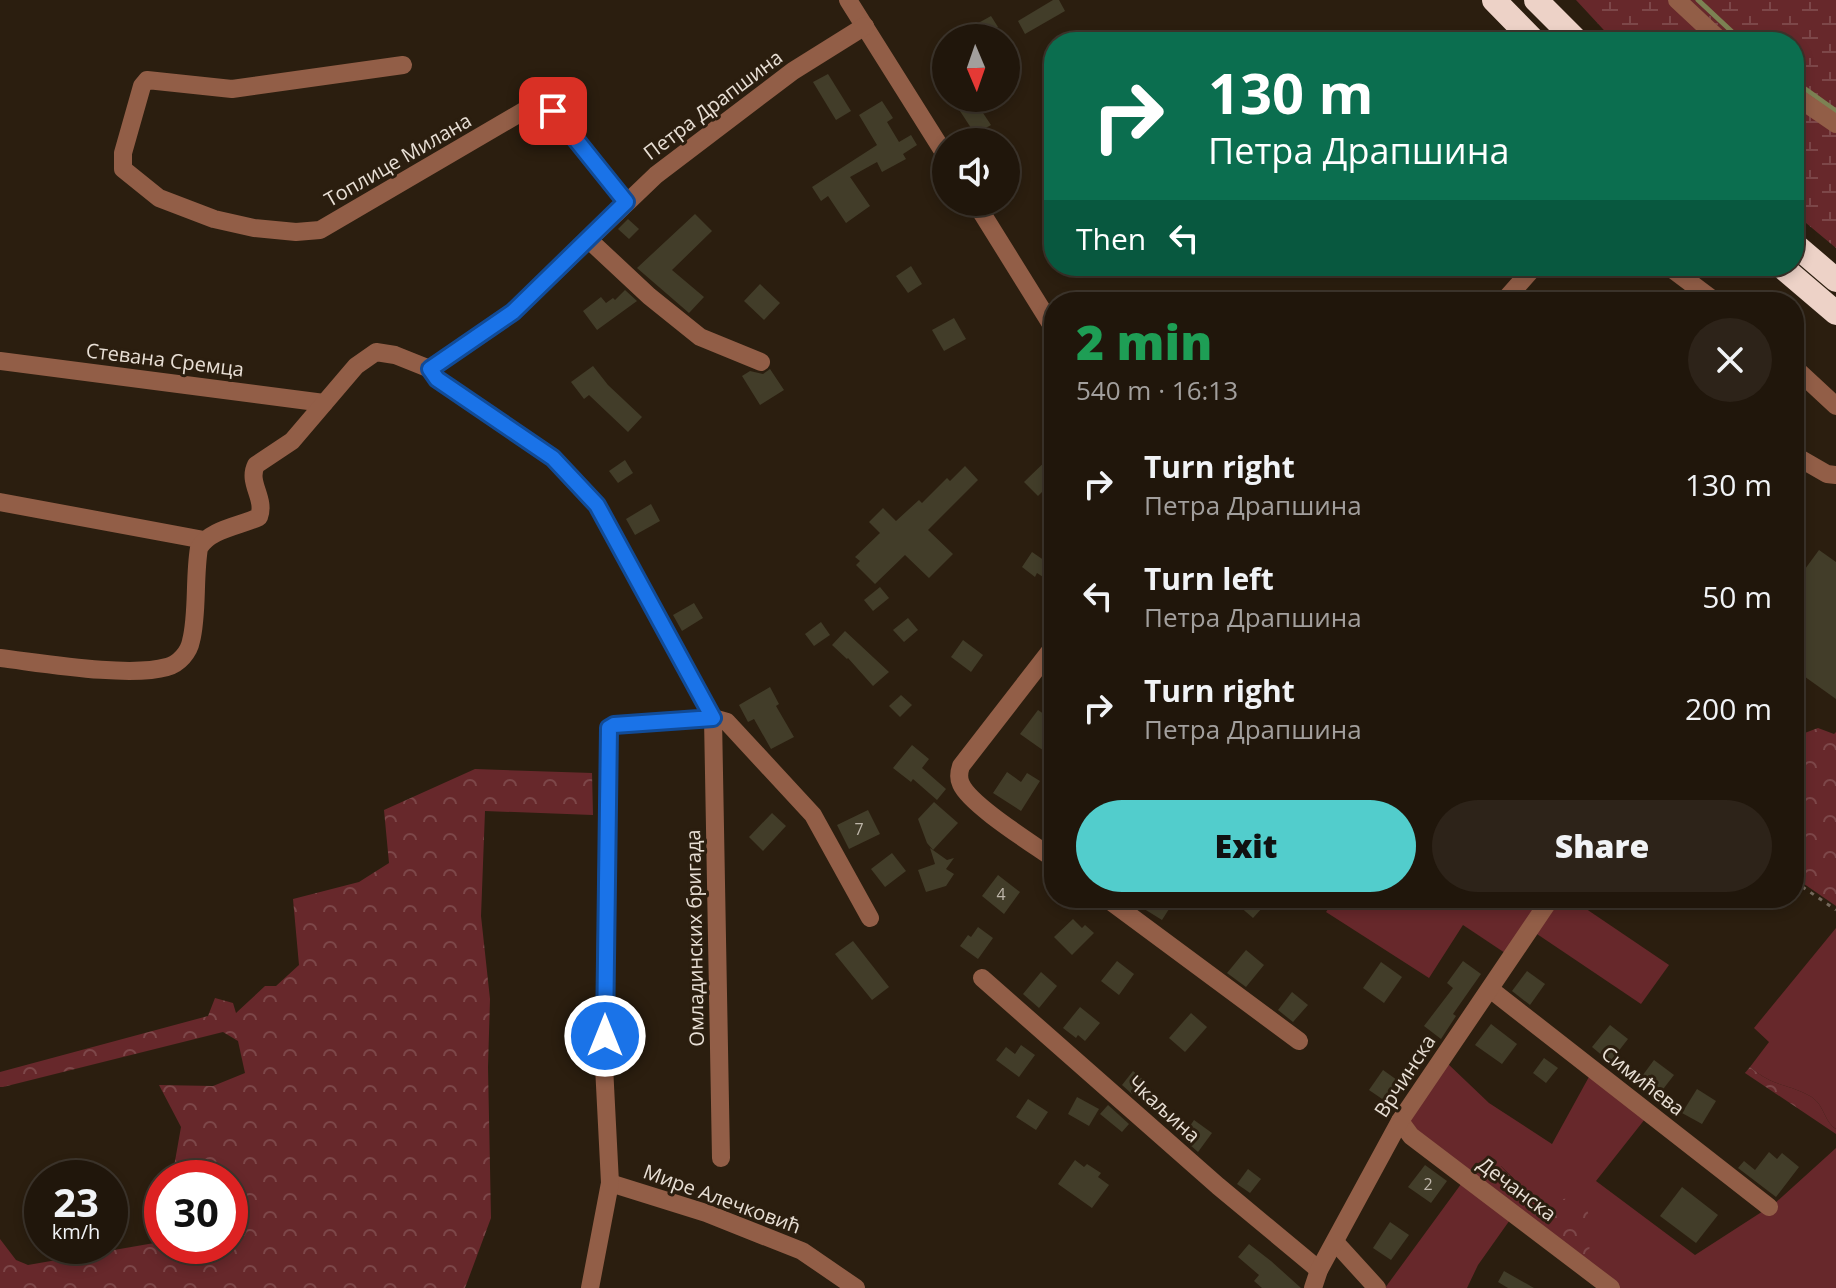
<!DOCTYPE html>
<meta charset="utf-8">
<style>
body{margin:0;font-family:"Open Sans",sans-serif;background:#2d2319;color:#f1f3f6;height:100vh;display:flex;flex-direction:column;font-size:30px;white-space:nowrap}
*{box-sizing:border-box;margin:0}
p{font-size:26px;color:#a29f9d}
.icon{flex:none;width:44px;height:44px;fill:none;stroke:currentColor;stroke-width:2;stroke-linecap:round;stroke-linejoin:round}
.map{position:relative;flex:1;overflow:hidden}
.side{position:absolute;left:1044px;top:292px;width:760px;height:616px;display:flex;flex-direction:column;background:#20160b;border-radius:32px;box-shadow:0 4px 12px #0003,0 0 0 2px #3d352c}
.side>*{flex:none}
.banner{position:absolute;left:1044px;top:32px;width:760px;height:244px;border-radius:32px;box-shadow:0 4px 12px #0003,0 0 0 2px #3d352c;background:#0b6e4f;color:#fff;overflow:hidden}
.needle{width:52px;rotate:178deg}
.buttons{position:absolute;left:932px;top:24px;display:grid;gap:16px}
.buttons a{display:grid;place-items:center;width:88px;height:88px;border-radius:50%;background:#20160b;box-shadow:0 4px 12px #0003,0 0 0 2px #3d352c;font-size:40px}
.speed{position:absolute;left:24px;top:1160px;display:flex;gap:16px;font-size:40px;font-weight:700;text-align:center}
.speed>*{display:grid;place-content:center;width:104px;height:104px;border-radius:50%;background:#20160b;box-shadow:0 4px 12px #0003,0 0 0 2px #3d352c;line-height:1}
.speed small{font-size:20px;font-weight:400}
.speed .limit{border:12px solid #d22;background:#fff;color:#111}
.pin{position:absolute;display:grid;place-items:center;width:68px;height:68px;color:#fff;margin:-34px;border-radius:16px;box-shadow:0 4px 12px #0006}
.me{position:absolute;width:88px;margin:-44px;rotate:0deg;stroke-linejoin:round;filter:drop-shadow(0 0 6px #0008)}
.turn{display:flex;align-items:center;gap:28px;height:168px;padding:0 32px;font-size:36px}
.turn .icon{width:104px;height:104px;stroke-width:2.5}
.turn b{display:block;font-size:56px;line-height:68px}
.then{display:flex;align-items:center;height:76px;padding:0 32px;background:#0003;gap:16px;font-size:30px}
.round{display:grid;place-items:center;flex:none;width:84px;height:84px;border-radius:42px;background:#2d2319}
.headline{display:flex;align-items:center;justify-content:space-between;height:136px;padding:0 32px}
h1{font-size:48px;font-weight:800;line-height:60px;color:#1e9e55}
.action{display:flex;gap:16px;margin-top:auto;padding:16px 32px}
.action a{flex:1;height:92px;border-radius:48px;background:#52cdcc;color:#111;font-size:32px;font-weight:800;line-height:92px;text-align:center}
.action a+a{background:#2d2319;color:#f1f3f6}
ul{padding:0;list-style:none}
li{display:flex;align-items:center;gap:24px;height:112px;padding:0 32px}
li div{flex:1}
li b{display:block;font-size:30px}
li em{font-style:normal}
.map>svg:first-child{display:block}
.grass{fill:#67282b}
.forest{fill:url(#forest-crowns)}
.wetland{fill:url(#wetland-marsh)}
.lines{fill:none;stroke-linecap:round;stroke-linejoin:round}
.stream{stroke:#7c8253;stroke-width:5}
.building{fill:#423d29}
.path{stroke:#75695c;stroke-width:3;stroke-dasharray:4 6;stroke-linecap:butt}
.minor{stroke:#925e47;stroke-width:18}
.highway{stroke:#edd2c7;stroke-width:24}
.route-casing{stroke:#114b97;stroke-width:20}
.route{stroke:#1a73e8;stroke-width:14}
.labels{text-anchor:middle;stroke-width:6;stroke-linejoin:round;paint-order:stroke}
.number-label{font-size:16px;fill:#beb6aa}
.street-label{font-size:20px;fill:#e8dfd5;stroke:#2b1e0f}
</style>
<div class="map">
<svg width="1836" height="1288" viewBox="0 0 1836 1288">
<defs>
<pattern id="forest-crowns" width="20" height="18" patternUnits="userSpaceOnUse" patternTransform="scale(2)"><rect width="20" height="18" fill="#67282b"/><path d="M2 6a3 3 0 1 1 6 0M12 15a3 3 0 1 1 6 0" fill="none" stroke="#7d4749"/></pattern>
<pattern id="wetland-marsh" width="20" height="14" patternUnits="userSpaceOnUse" patternTransform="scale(2)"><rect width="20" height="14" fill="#67282b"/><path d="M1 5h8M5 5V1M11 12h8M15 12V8" fill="none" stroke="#7d4749"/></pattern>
</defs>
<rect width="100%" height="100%" fill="#2b1e0f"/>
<g class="grass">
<polygon points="1336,898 1541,898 1505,953 1463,925 1429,978 1326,912"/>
<polygon points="1560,898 1570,898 1669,965 1641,1004 1534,932"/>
<path d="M 1836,928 L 1836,1129 C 1823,1121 1825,1103 1808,1095 C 1785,1083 1774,1087 1750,1067 L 1769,1042 L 1754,1028 Z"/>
<path d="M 1446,1062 L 1489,1103 L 1552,1144 L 1590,1075 L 1645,1119 L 1596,1181 L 1695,1255 L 1774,1204 L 1836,1148 L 1836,1288 L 1617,1288 L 1514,1210 L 1516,1181 L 1501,1166 C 1464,1177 1431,1142 1405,1121 Z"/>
<polygon points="1464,1180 1512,1217 1478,1265 1467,1288 1385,1288"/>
</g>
<g class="forest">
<polygon points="1818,728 1834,734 1836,732 1836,906 1794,877 1794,737"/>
<polygon points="475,769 592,773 593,815 485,811 481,916 490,999 488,1067 491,1218 465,1288 0,1288 0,1239 16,1260 28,1265 160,1242 162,1232 162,1246 230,1246 230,1178 172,1178 181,1127 159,1085 213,1086 245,1073 238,1041 223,1032 3,1087 0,1087 0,1072 208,1016 215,998 233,1003 236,1013 265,986 276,986 299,965 293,899 359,882 389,863 384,810"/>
<path d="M 1750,1067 C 1774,1087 1785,1083 1808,1095 C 1825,1103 1823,1121 1836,1129 L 1836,1134 L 1745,1073 Z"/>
<path d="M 1462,1151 L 1482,1160 L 1486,1168 L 1501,1166 C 1514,1182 1522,1181 1520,1205 L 1514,1210 L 1450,1158 L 1455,1152 Z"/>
<path d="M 1568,1198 C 1572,1200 1577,1200 1581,1202 C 1594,1211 1590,1241 1589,1254 L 1583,1260 L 1542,1231 L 1546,1210 L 1559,1200 Z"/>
</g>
<polygon class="wetland" points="1576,0 1836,0 1836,248 1794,213 1794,42 1615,42"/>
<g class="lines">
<g class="stream">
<polyline points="1698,0 1743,42"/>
<polyline points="1794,81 1836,111"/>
</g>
</g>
<g class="building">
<polygon points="1053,0 1059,0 1065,11 1025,34 1018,21"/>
<polygon points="991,16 998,27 979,38 951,38"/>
<polygon points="828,74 851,111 836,120 813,82"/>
<polygon points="973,98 991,125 975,134 958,108"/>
<polygon points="882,101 893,118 887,122 899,142 911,135 917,145 903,154 906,159 882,172 877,162 850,177 870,206 846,223 828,196 821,201 812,187 877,145 859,115"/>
<polygon points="695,214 712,231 672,270 704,297 689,313 637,268"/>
<polygon points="628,219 639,229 629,239 618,229"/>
<polygon points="911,266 922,284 908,293 896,276"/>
<polygon points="760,284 780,303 764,320 744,301"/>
<polygon points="625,290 637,301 597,330 583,311 601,297 606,303 613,298 615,300"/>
<polygon points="954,318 966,339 944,351 932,330"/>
<polygon points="593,366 608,385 642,417 628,432 589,395 584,399 571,382"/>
<polygon points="770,369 784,390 760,405 742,376 750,371 763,374"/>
<polygon points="1054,453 1054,480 1038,496 1024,482"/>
<polygon points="625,460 633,473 618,483 609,471"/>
<polygon points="965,466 978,480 928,530 953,554 929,578 905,555 875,584 856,565 860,561 855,557 880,533 869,522 883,508 896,521 919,500 922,503 947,478 950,481"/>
<polygon points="651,504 660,521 635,535 626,519"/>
<polygon points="1819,550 1836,562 1836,699 1794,669 1794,584"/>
<polygon points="1032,552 1051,565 1043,577 1037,573 1035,577 1022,567"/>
<polygon points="880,587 889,598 873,611 864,600"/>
<polygon points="694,603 703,618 682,631 673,615"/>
<polygon points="908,618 918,630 904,642 893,630"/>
<polygon points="821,622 830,635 814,646 805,634"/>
<polygon points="845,631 889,672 873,686 848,658 847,659 832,645"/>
<polygon points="963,640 983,655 971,672 951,657"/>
<polygon points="770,687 779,704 776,706 794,737 771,749 754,719 748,722 739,705"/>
<polygon points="901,695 912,705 900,717 889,706"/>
<polygon points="1038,710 1054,721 1054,758 1020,734"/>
<polygon points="912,745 929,759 922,768 946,789 937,800 913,779 911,782 893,768"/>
<polygon points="1007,772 1021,782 1027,773 1040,781 1021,811 993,793"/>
<polygon points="934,802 958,823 933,850 927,843 918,819"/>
<polygon points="868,810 880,834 849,849 837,825"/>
<polygon points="772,813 786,826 763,851 749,837"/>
<polygon points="930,848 947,860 954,858 946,869 954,874 946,886 926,892 918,870 935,864"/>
<polygon points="892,853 906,871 885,887 871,869"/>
<polygon points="998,875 1020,892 1004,914 982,896"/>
<polygon points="1147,898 1176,898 1162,920 1141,907"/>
<polygon points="1244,898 1253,898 1263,907 1253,918 1238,905"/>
<polygon points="1073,919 1082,928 1085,925 1094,933 1072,955 1054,937"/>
<polygon points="978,927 993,938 978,959 960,946 968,935 971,937"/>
<polygon points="853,941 889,987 872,1000 835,954"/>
<polygon points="1246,950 1264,965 1246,987 1227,973"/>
<polygon points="1117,961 1134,974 1119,995 1101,981"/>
<polygon points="1463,961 1481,974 1453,1014 1456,1016 1441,1039 1424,1026 1453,988 1447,983"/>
<polygon points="1381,962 1402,977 1384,1003 1363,988"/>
<polygon points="1527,971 1545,984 1530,1005 1512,991"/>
<polygon points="1041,972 1057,986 1039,1008 1023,994"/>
<polygon points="1292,992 1308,1005 1293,1022 1278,1010"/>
<polygon points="1080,1007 1100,1023 1085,1041 1078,1035 1076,1038 1063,1028"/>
<polygon points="1191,1013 1207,1027 1185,1052 1169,1038"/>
<polygon points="1491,1024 1517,1044 1502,1064 1475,1045"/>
<polygon points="1610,1025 1628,1039 1610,1062 1592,1047"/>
<polygon points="1021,1045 1035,1055 1019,1077 996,1060 1006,1047 1015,1054"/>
<polygon points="1544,1058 1558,1068 1546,1083 1533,1073"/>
<polygon points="1654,1060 1674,1075 1657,1097 1637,1083"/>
<polygon points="1383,1070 1404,1085 1391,1105 1369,1090"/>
<polygon points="1133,1071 1144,1080 1132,1094 1122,1085"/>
<polygon points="1697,1089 1716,1101 1702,1124 1682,1113"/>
<polygon points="1077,1097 1099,1109 1089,1126 1068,1114"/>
<polygon points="1028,1099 1048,1112 1036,1130 1016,1117"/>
<polygon points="1108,1105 1129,1124 1122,1132 1100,1114"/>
<polygon points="1194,1120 1212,1133 1198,1152 1182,1138"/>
<polygon points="1769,1152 1777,1159 1782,1153 1799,1167 1776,1197 1738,1168 1744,1161 1755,1170"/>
<polygon points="1075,1160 1084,1167 1087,1164 1101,1173 1098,1177 1109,1185 1092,1208 1058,1184"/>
<polygon points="1425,1165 1447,1181 1431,1203 1408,1187"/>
<polygon points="1248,1169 1261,1179 1250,1193 1237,1184"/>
<polygon points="1682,1187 1718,1215 1696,1243 1660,1216"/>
<polygon points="1390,1222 1409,1235 1391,1260 1373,1248"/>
<polygon points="1249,1244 1271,1261 1301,1288 1262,1288 1254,1281 1259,1275 1238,1257"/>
<polygon points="1504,1271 1534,1288 1508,1288 1498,1282"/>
</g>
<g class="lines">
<polyline class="path" points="1794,881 1836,910"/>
<g class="minor">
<polyline points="848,0 946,156"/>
<polyline points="1677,0 1722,42"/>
<polyline points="403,65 232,89 147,80 142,86 123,153 123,169 159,198 214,219 254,228 296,232 320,230 527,109 543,105 553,111 626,202"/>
<polyline points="1794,95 1836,124"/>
<polyline points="975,202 1054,329"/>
<polyline points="588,239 649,296 700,337 761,362"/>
<polyline points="1668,266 1716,302"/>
<polyline points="1503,302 1535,266"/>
<polyline points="0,361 324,403"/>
<polyline points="1794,367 1836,406"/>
<polyline points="430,369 437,379 553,458 597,505 713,718 721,1158"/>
<polyline points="430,369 513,312 656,175 793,71 865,26"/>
<polyline points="1794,455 1827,474 1836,475"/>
<polyline points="0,502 204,540"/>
<path d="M 1054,646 L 961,766 C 959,772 958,778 961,784 C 970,805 1033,844 1054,859"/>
<path d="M 0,658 C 42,663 129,678 167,667 C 179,664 189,652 191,641 C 198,614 194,578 199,548 C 210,529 240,526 259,517 C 266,498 247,483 256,465 L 292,441 L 356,366 L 376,352 L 395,355 L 430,369"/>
<polyline points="1106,898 1299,1041"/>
<polyline points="982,978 1218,1186 1319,1270"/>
<polyline points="1490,989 1769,1207"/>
<polyline points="1400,1121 1411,1136 1611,1288"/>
<polyline points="610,1183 706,1213 802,1251 856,1288"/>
<polyline points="1336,1243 1377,1288"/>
<polyline points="590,1288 610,1183 604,1066 609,728 614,725 713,718 727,722 813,815 870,918"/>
<polyline points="1313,1288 1319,1270 1400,1121 1551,898"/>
</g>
<g class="highway">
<polyline points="1494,0 1535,42"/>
<polyline points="1536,0 1578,42"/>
<polyline points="1794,244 1836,280"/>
<polyline points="1781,266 1836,313"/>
</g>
</g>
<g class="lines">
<g class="route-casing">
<polyline id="route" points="553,111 626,202 513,312 430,369 437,379 553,458 597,505 713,718 614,725 609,728 605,1036"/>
</g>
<use href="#route" class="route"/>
</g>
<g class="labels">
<g class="number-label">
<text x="859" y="835">7</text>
<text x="1001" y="900">4</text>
<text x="1428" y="1190">2</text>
</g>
<g class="street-label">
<text transform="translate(713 105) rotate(-37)" y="7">Петра Драпшина</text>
<text transform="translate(398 160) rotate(-30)" y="7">Топлице Милана</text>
<text transform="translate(165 360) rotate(7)" y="7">Стевана Сремца</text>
<text transform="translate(695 938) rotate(-91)" y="7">Омладинских бригада</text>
<text transform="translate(1405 1076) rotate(-57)" y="7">Врчинска</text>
<text transform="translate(1643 1081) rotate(38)" y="7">Симићева</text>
<text transform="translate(1164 1109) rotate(42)" y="7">Чкаљина</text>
<text transform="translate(1517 1189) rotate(37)" y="7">Дечанска</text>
<text transform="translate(722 1199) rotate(20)" y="7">Мире Алечковић</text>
</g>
</g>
</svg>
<div class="buttons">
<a><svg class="needle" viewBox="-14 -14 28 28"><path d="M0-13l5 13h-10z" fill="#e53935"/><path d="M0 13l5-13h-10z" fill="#a29f9d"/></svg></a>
<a><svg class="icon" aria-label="sound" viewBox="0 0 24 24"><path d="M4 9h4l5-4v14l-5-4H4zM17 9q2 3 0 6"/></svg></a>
</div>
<div class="speed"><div>23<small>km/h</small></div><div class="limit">30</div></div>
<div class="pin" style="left:553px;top:111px;background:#d93025"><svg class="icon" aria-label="arrive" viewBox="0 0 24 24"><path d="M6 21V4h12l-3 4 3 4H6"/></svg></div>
<svg class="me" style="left:605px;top:1036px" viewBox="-20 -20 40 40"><circle r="17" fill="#1a73e8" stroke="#fff" stroke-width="3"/><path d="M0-11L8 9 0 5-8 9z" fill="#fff"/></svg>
<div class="banner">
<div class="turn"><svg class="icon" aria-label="right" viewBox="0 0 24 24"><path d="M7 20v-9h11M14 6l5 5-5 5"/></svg><div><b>130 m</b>Петра Драпшина</div></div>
<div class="then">Then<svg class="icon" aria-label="left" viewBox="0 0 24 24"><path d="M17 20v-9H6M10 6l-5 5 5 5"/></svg></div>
</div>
<section class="side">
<div class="headline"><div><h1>2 min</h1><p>540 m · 16:13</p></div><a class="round"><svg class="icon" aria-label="close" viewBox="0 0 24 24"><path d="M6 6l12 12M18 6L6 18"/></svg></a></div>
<ul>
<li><svg class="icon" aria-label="right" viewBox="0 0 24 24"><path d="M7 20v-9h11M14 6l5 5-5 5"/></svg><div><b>Turn right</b><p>Петра Драпшина</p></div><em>130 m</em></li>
<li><svg class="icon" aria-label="left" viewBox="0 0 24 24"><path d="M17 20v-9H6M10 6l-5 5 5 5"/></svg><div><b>Turn left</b><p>Петра Драпшина</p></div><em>50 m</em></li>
<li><svg class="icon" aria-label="right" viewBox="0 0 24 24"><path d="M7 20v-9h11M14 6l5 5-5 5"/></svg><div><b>Turn right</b><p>Петра Драпшина</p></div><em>200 m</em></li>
</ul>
<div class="action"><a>Exit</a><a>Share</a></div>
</section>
</div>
